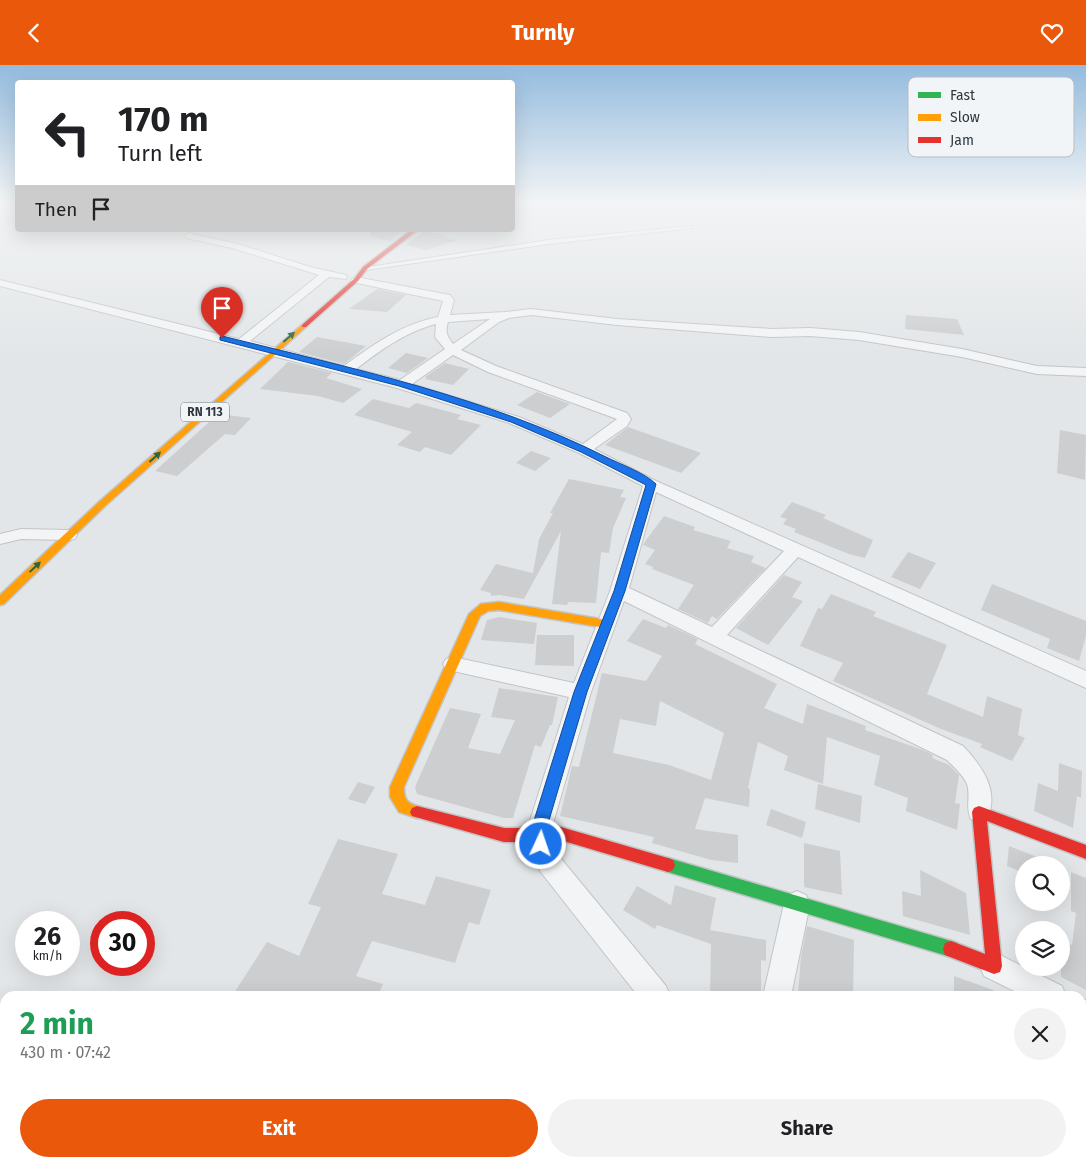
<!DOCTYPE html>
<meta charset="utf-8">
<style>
body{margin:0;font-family:"Fira Sans",sans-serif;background:#f2f2f2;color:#202124;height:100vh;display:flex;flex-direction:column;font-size:19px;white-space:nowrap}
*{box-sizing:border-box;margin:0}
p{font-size:16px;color:#757577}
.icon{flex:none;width:28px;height:28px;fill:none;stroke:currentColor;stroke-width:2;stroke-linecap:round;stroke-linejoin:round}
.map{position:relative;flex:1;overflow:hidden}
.panel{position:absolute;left:0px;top:926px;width:1086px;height:176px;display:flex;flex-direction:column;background:#fff;border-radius:15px 15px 0 0;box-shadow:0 5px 20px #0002}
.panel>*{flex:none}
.hud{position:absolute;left:15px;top:15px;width:500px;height:152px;border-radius:5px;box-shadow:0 5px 20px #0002;background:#fff;color:#202124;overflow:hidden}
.fabs{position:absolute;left:1015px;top:791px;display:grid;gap:10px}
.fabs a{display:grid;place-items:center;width:55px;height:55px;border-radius:50%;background:#fff;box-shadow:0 5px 20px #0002;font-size:25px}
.speed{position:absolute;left:15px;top:846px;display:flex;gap:10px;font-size:25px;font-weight:700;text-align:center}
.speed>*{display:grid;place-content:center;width:65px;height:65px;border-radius:50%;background:#fff;box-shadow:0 5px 20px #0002;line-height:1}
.speed small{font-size:12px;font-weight:400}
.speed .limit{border:8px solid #d22;background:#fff;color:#111}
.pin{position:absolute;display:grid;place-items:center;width:42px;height:42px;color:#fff;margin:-51px -21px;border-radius:50% 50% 50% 0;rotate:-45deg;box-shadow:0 0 5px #0007}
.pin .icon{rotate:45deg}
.me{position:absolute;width:55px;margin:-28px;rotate:3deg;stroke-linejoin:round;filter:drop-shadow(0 0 4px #0008)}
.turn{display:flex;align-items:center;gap:18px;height:105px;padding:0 20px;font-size:22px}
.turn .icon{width:65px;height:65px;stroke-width:2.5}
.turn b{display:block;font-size:35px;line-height:42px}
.then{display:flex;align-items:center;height:48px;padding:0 20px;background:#0003;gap:10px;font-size:19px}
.round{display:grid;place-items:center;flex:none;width:52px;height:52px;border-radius:26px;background:#f2f2f2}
.head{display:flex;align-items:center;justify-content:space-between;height:85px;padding:0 20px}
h1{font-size:30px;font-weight:700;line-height:38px;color:#1e9e55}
.cta{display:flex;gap:10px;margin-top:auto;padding:10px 20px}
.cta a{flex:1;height:58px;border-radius:30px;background:#ea580c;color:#fff;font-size:20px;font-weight:700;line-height:58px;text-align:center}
.cta a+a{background:#f2f2f2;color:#202124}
header{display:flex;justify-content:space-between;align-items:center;height:65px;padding:0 20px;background:#ea580c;color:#fff;font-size:22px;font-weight:700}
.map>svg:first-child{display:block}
.building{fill:#ccced0;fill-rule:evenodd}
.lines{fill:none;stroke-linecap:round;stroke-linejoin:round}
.lane-casing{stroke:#c2c4c6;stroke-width:2}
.street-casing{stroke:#c2c4c6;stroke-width:2}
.fast-casing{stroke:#c2c4c6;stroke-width:3}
.slow-casing{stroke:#c2c4c6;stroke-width:3}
.jam-casing{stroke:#c2c4c6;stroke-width:3}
.lane{fill:#f3f4f5;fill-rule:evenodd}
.street{fill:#f3f4f5;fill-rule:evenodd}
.fast{fill:#30b455;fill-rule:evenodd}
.slow{fill:#ff9f0a;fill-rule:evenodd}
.jam{fill:#e5322d;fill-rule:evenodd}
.oneway{fill:#2d6347}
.route{fill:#1a73e8;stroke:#114b97}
.labels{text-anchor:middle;stroke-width:4.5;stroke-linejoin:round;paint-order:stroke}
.shield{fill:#f2f5f7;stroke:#677077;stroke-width:1}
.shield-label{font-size:12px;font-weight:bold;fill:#2c3740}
.key{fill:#f2f5f7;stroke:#b7bcc0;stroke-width:1}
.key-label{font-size:14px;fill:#2c3740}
</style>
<header><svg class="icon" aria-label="back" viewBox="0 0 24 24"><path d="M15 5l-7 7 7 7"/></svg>Turnly<svg class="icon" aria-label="heart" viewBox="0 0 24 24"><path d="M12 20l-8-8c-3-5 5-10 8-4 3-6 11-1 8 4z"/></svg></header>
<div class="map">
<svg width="1086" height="1102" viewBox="0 0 1086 1102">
<rect width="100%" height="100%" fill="#e3e6e8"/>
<g class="building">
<polygon points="370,165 403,165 389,176 370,171"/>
<polygon points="424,166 445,170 442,172 459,175 426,185 406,180"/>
<polygon points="377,224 406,230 387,247 349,244"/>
<polygon points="906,250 957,254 964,270 905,264"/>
<polygon points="317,272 366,281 344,299 299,287"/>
<polygon points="406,288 428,293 407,308 388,303"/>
<polygon points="288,297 332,308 326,313 362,324 343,338 318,331 260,324"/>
<polygon points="445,298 469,304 453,320 425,314 427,313 425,312"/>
<polygon points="537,327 570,339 550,353 517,340"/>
<polygon points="373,334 409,343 416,338 461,350 457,354 481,360 451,390 425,382 420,387 397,380 412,367 354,350"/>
<polygon points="218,349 251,353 235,370 225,369 177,411 155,406"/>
<polygon points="628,362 701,388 681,408 605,380"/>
<polygon points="1060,365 1086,370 1085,415 1057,408"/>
<polygon points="531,386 551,393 535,406 516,398"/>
<polygon points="569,414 624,425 620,432 626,433 613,463 609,488 601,487 596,538 568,537 567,540 552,539 561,466 524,534 499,530 491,531 491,528 480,525 496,499 533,508 539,474 553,448 550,448"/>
<polygon points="792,437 826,450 823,453 873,475 865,493 849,489 794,467 796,464 783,459 787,454 780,452"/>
<polygon points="664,451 695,462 693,465 731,476 727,483 754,491 751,497 766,503 717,554 712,551 708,558 678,544 694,520 652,504 653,502 645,499 655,485 643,480 644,478"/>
<polygon points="908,487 936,498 920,524 891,512"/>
<polygon points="784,510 802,517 792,532 803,536 768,580 736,563"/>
<polygon points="992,519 1086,556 1086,571 1079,596 1047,583 1050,574 981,545"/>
<polygon points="831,529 876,547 873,551 947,580 927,629 983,652 987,631 1022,644 1018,670 1025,673 1012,696 980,682 982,679 941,664 833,616 843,598 800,581 818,543 822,544"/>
<polygon points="499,552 537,558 534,579 481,575 487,555"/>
<path d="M 643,554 L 666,563 L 668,560 L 698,574 L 695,579 L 777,619 L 764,643 L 803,659 L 807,639 L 866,661 L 865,665 L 923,685 L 933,690 L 932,693 L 949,700 L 959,710 L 955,738 L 960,739 L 957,765 L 906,746 L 908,733 L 874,720 L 880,691 L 827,672 L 823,719 L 784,705 L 788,691 L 758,677 L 748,723 L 750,724 L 749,742 L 705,733 L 695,764 L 738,770 L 738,798 L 711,795 L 652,778 L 654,772 L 560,751 L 572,701 L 579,702 L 602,608 L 646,616 L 662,591 L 627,576 ZM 660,636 L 724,668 L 711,715 L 669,700 L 613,688 L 620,654 L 656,661 Z"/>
<polygon points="537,570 574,570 574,601 535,600"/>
<polygon points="499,623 558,632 552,660 550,660 541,682 535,680 513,753 504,753 417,729 415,722 450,643 481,649 468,683 500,689 515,655 491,652"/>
<polygon points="1059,698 1082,706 1081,733 1077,731 1073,763 1034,746 1038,718 1058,726"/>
<polygon points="358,717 375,722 365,739 348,734"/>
<polygon points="818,719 862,731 860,758 815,744"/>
<polygon points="771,744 806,757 802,773 766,760"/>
<polygon points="338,774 398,789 382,829 425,840 436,811 491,825 479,860 469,857 455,898 372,876 356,911 383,919 378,931 232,931 267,877 299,891 321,842 308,839"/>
<polygon points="804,778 840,786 842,830 804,822"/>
<polygon points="1009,781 1055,799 1055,800 1024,800 1024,808 1007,801"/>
<polygon points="920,805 966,828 970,870 903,851 902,826 921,831"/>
<polygon points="1071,807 1086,813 1086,925 1061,912 1061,875 1072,880 1076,848 1071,846"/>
<polygon points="675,820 716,833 710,865 766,875 766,896 761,895 761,931 710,931 711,879 657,860 655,864 623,845 637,821 671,840"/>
<polygon points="807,861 854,875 853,931 798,931 801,891"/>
<polygon points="954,911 1004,929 1004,931 954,931"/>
</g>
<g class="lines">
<g class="lane-casing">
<polygon id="lane" points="691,161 693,163 549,179 365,205 362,203 549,175"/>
</g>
<g class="street-casing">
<g id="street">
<path d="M 189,168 L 238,179 L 310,202 L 346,210 L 347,212 L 346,214 L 329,212 L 250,276 L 344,301 C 374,279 402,259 438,252 L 443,236 L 352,217 L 351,215 L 356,212 L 450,230 L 454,235 L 450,250 L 505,247 L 531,244 L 617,254 L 772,264 L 810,263 L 859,267 L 962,284 L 1037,301 L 1086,303 L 1086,311 L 1037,309 L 962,292 L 859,275 L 810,271 L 772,272 L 617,260 L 531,250 L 509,253 L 499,257 L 461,285 L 496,301 L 627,348 L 631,354 L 627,361 L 594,384 L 656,416 L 1086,606 L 1086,623 L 798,492 L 727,570 L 963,681 C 982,701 1000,726 987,754 L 979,757 L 971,754 C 965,743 971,731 967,719 C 963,710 954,702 947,695 L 624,536 L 591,627 L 552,762 L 553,779 L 558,790 L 666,921 L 670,931 L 638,931 L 540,806 L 529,779 L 528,762 L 569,632 L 453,606 L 446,604 L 443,599 L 446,594 L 453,592 L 574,618 L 610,526 L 643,421 L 579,388 L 509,358 L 397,323 L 0,221 L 0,215 L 239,274 L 319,210 L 232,183 L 186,173 L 184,171 ZM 490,254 L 453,279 C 447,271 445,267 448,257 ZM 436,259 L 435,272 L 445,284 L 400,315 L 356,304 C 381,285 405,267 436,259 ZM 453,290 L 488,307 L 617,354 L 583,379 L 519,352 L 412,319 ZM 656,427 L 784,486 L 712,562 L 629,523 Z"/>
<polygon points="21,464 69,465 75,466 77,470 75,474 69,475 21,474 0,479 0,469"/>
<polygon points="797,826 806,830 810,839 791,931 763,931 784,839 788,830"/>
<polygon points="994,887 1062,921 1066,931 1024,931 984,911 980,901 984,891"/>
<polygon points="1081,933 1086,935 1086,963 1081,961"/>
<polygon points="772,1098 806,1098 808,1102 774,1102"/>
</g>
</g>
<g class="fast-casing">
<polygon id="fast" points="668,793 951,876 957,878 959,884 957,890 951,892 668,807 663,805 661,800 663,795"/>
</g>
<g class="slow-casing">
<g id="slow">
<polygon points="302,260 307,261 105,441 4,539 0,540 0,530 99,437"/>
<path d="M 499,537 L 606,555 L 612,559 L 606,563 L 499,545 L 488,546 L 480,551 L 404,722 C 404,738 409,738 422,743 L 424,747 L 422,751 L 417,753 L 399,747 L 390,732 L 390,722 L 469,549 L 481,539 Z"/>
</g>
</g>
<g class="jam-casing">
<g id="jam">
<polygon points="411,165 418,165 367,204 358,216 306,262 302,262 302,260 354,214 363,202"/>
<polygon points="417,741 504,763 519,763 540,756 668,793 673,795 675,800 673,805 668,807 540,769 519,777 504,777 412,751 410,747 412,743"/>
<polygon points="979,741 1086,780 1086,794 987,756 1002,901 1000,907 994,909 945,890 943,884 945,878 951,876 985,889 972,747 974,743"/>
</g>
</g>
<use href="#lane" class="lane"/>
<use href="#street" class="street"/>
<use href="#fast" class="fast"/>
<use href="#slow" class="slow"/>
<use href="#jam" class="jam"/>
</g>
<defs><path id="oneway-solid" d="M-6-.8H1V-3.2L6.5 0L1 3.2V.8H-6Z" transform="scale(1.25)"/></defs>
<g class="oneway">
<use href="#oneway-solid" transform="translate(289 272) rotate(-41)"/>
<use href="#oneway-solid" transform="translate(155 392) rotate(-42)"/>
<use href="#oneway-solid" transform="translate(35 502) rotate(-43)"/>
</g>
<linearGradient id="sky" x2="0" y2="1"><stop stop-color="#93bbde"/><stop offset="0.47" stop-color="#f2f4f5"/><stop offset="1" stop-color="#f2f4f5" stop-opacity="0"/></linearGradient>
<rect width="1086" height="291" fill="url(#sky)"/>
<path class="route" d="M 222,271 C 351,303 487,332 606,392 C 620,399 645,408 656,419 L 625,526 L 587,627 L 547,762 L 548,779 L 546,784 L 541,786 L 536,784 L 532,762 L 574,627 L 614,526 L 646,420 L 581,387 L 511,357 L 399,321 L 220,275 L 220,272 Z"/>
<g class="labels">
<rect class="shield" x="181" y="337.5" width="48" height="19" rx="4"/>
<g class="shield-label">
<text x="205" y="351">RN 113</text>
</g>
</g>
<rect x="908" y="12" width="166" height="80" rx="8" class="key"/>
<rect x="918" y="27" width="23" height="6" fill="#30b455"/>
<rect x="918" y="49" width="23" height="7" fill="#ff9f0a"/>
<rect x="918" y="72" width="23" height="6" fill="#e5322d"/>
<g class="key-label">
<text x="950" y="35">Fast</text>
<text x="950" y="57">Slow</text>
<text x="950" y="80">Jam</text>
</g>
</svg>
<div class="fabs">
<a><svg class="icon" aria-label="search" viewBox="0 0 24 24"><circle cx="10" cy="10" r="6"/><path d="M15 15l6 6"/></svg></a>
<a><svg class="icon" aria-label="layers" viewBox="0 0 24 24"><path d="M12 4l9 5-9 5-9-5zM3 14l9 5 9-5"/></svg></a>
</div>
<div class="speed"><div>26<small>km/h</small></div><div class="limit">30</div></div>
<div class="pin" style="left:222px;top:273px;background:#d93025"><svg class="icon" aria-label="arrive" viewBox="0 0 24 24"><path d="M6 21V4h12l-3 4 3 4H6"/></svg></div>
<svg class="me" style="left:541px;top:779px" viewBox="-20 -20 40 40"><circle r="17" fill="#1a73e8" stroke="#fff" stroke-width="3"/><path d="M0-11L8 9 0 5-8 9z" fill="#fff"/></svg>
<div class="hud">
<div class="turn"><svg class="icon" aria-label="left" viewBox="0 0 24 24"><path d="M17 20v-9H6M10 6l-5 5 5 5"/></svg><div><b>170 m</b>Turn left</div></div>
<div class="then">Then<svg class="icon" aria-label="arrive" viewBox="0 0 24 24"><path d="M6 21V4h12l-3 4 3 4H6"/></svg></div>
</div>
<section class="panel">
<div class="head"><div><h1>2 min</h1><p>430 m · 07:42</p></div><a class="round"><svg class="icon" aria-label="close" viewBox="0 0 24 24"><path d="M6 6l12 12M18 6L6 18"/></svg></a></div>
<div class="cta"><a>Exit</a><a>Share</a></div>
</section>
</div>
